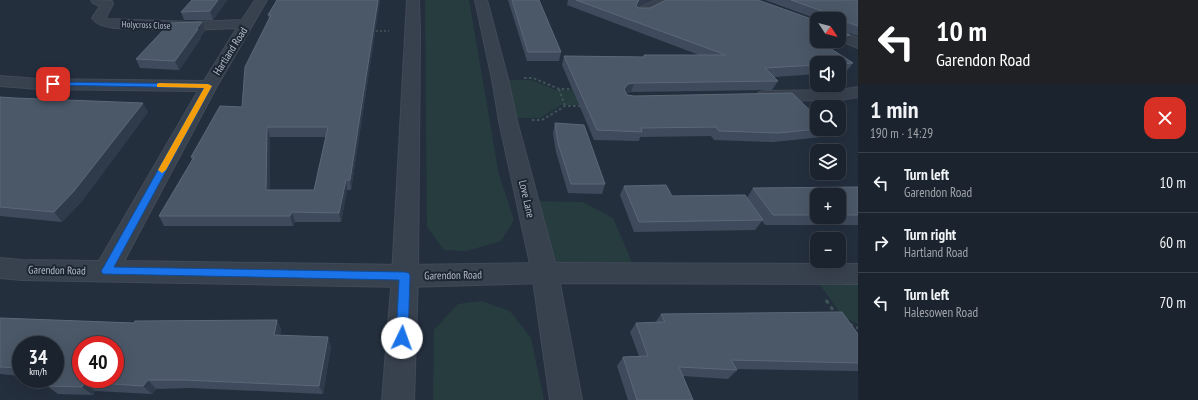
<!DOCTYPE html>
<meta charset="utf-8">
<style>
body{margin:0;font-family:"PT Sans Narrow",sans-serif;background:#282f3a;color:#f1f3f6;height:100vh;display:flex;flex-direction:column;font-size:15px;white-space:nowrap}
*{box-sizing:border-box;margin:0}
p{font-size:13px;color:#a0a4aa}
.icon{flex:none;width:22px;height:22px;fill:none;stroke:currentColor;stroke-width:2;stroke-linecap:round;stroke-linejoin:round}
.map{position:relative;flex:1;overflow:hidden}
.drawer{display:flex;flex-direction:column;background:#1b232e;width:340px}
.drawer>*{flex:none}
.guide{background:#202124;color:#fff;overflow:hidden}
.needle{width:26px;rotate:126deg}
.controls{position:absolute;left:810px;top:12px;display:grid;gap:8px}
.controls a{display:grid;place-items:center;width:36px;height:36px;border-radius:8px;background:#1b232e;box-shadow:0 4px 16px #0002,0 0 0 1px #39404a;font-size:20px}
.speed{position:absolute;left:12px;top:336px;display:flex;gap:8px;font-size:20px;font-weight:700;text-align:center}
.speed>*{display:grid;place-content:center;width:52px;height:52px;border-radius:50%;background:#1b232e;box-shadow:0 4px 16px #0002,0 0 0 1px #39404a;line-height:1}
.speed small{font-size:10px;font-weight:400}
.speed .limit{border:6px solid #d22;background:#fff;color:#111}
.pin{position:absolute;display:grid;place-items:center;width:34px;height:34px;color:#fff;margin:-17px;border-radius:8px;box-shadow:0 2px 6px #0006}
.me{position:absolute;width:44px;margin:-22px;rotate:3deg;stroke-linejoin:round;filter:drop-shadow(0 0 3px #0008)}
.turn{display:flex;align-items:center;gap:14px;height:84px;padding:0 12px;font-size:18px}
.turn .icon{width:52px;height:52px;stroke-width:2.5}
.turn b{display:block;font-size:28px;line-height:34px}
.round{display:grid;place-items:center;flex:none;width:42px;height:42px;border-radius:12px;background:#282f3a}
.headline{display:flex;align-items:center;justify-content:space-between;height:68px;padding:0 12px}
h1{font-size:24px;font-weight:800;line-height:30px}
ul{padding:0;list-style:none}
li{display:flex;align-items:center;gap:12px;height:60px;padding:0 12px;border-top:1px solid #39404a}
li div{flex:1}
li b{display:block;font-size:15px}
li em{font-style:normal}
main{display:flex;flex:1;min-height:0}
.map>svg:first-child{display:block}
.green{fill:#263c3f}
.lines{fill:none;stroke-linecap:round;stroke-linejoin:round}
.minor-casing{stroke:#414a57;stroke-width:2}
.tertiary-casing{stroke:#414a57;stroke-width:2}
.path-far2{stroke:#3f5557;stroke-width:1.5;stroke-dasharray:2 2;stroke-linecap:butt}
.path-far1{stroke:#3f5557;stroke-width:2;stroke-dasharray:2.5 2.5;stroke-linecap:butt}
.path{stroke:#3f5557;stroke-width:3;stroke-dasharray:4 4;stroke-linecap:butt}
.minor{fill:#38414e;fill-rule:evenodd}
.tertiary{fill:#38414e;fill-rule:evenodd}
.wall{fill:#3f4b5c;fill-rule:evenodd}
.shaded-wall{fill:#2f3b4b}
.building{fill:#4b5868;stroke:#5c6777;fill-rule:evenodd}
.route{fill:#1a73e8;stroke:#114b97}
.slow{fill:#f59e0b}
.labels{text-anchor:middle;stroke-width:4;stroke-linejoin:round;paint-order:stroke}
.far-street-label{font-size:9px;fill:#b4bcc9;stroke:#1d2633}
.street-label{font-size:11px;fill:#b4bcc9;stroke:#1d2633}
</style>
<main>
<div class="map">
<svg width="858" height="400" viewBox="0 0 858 400">
<rect width="100%" height="100%" fill="#242f3e"/>
<g class="green">
<polygon points="425,0 469,0 499,175 514,220 501,241 467,251 444,250 427,227"/>
<polygon points="498,80 531,80 556,90 622,91 631,105 561,105 540,118 506,118"/>
<polygon points="525,201 583,202 613,218 634,267 540,270"/>
<polygon points="858,278 858,324 843,317 816,279"/>
<polygon points="481,301 510,311 531,338 544,400 433,400 434,330 458,304"/>
</g>
<g class="lines">
<g class="minor-casing">
<g id="minor">
<path d="M 91,0 L 112,1 L 113,4 L 106,17 L 107,19 L 192,22 L 242,20 L 255,0 L 267,0 L 217,86 L 124,261 L 405,265 L 545,263 L 858,264 L 858,284 L 545,283 L 405,287 L 22,280 L 0,278 L 0,258 L 22,260 L 99,261 L 198,91 L 38,89 L 0,86 L 0,76 L 38,79 L 204,81 L 237,28 L 192,30 L 115,28 C 105,26 98,26 92,18 L 100,6 L 93,3 Z"/>
<polygon points="656,0 672,0 670,3 647,15 637,15 635,12 637,9"/>
<polygon points="839,31 858,38 858,48 839,40"/>
<polygon points="858,87 858,97 840,100 765,101 759,100 756,96 759,92 765,91 840,90"/>
</g>
</g>
<g class="tertiary-casing">
<g id="tertiary">
<polygon points="407,0 419,0 420,31 418,276 414,400 382,400 392,276"/>
<polygon points="475,0 487,0 508,79 517,121 558,273 582,400 550,400 532,273 499,121 492,79"/>
</g>
</g>
<polyline class="path-far2" points="372,31 389,31"/>
<g class="path-far1">
<polyline points="524,78 533,78 559,89 575,89"/>
<polyline points="559,89 565,106"/>
<polyline points="532,120 542,120 565,106 581,106"/>
</g>
<g class="path">
<polyline points="826,300 836,314"/>
<polyline points="849,324 858,328"/>
</g>
<use href="#minor" class="minor"/>
<use href="#tertiary" class="tertiary"/>
</g>
<g class="wall">
<polygon points="192,0 227,0 213,20 184,20 181,12"/>
<path d="M 277,0 L 380,0 L 351,190 L 347,190 L 341,222 L 295,222 L 293,226 L 164,226 L 159,216 L 192,160 L 191,157 L 242,107 L 269,19 L 268,15 ZM 270,137 L 326,137 L 314,190 L 270,190 Z"/>
<polygon points="508,0 539,0 561,52 559,61 527,61"/>
<polygon points="568,0 653,0 638,7 817,41 839,19 817,19 765,0 858,0 858,36 843,31 845,44 830,48 853,63 846,72 839,72 839,63 817,63 817,74 774,77 778,81 772,90 631,92 626,93 627,95 817,129 828,129 822,137 773,142 714,140 711,136 640,137 639,141 594,140 562,65 564,56 643,57 644,55 699,55 567,5"/>
<polygon points="205,31 200,37 201,38 179,70 140,68 136,59"/>
<polygon points="0,97 148,112 82,201 62,222 0,216"/>
<polygon points="555,123 605,184 602,194 568,193 556,152 553,133"/>
<path d="M 624,186 L 672,196 L 747,198 L 753,188 L 858,187 L 858,225 L 765,225 L 762,221 L 755,230 L 634,232 L 620,195 ZM 817,195 L 839,195 L 839,217 L 817,217 Z"/>
<polygon points="661,314 858,334 858,371 736,369 737,370 728,379 683,376 693,400 628,400 617,366 623,357 639,356 630,332 636,323 655,323"/>
<polygon points="0,318 134,323 277,320 281,330 280,335 331,346 323,394 191,388 156,389 152,394 95,391 93,395 58,394 47,386 55,379 55,345 21,345 21,376 0,374"/>
</g>
<g class="shaded-wall">
<polygon points="218,0 227,0 213,20 210,11"/>
<polygon points="378,0 380,0 351,190 350,180"/>
<polygon points="639,0 653,0 636,8 636,5"/>
<polygon points="202,22 205,31 200,37 201,38 179,70 175,61"/>
<polygon points="850,35 845,44 817,52 822,43 831,41 839,41 839,39"/>
<polygon points="634,83 631,92 625,94 624,89 628,84"/>
<polygon points="143,103 148,112 82,201 62,222 54,212"/>
<polygon points="267,127 270,137 270,200 266,190"/>
<polygon points="346,180 347,190 341,222 339,213"/>
<polygon points="292,212 295,222 293,226 290,216"/>
<polygon points="277,320 281,330 278,344 274,335"/>
<polygon points="328,337 331,346 323,394 319,386"/>
<polygon points="148,380 156,389 152,394 143,386"/>
<polygon points="85,382 95,391 93,395 82,387"/>
</g>
<g class="building">
<polygon points="192,0 218,0 210,11 181,12"/>
<path d="M 277,0 L 378,0 L 350,180 L 346,180 L 339,213 L 292,212 L 290,216 L 159,216 L 194,157 L 191,157 L 220,106 L 242,107 L 245,67 L 271,15 L 268,15 ZM 267,127 L 328,127 L 314,190 L 266,190 Z"/>
<polygon points="512,0 539,0 561,52 528,52"/>
<polygon points="576,0 639,0 636,5 638,8 650,8 666,0 710,0 712,1 714,0 758,0 817,21 817,41 831,41 822,43 853,63 839,64 839,63 817,63 817,65 765,68 778,81 634,83 628,84 624,89 627,95 634,96 792,93 817,117 817,129 779,133 719,131 716,127 641,128 642,132 597,130 564,56 645,57 644,55 726,55"/>
<polygon points="791,0 858,0 858,26 844,21 843,31 850,35 839,39 839,19 823,19 822,11"/>
<polygon points="202,22 196,29 198,29 175,61 136,59 170,23"/>
<polygon points="0,97 15,98 143,103 74,191 54,212 0,207"/>
<polygon points="555,123 584,125 605,184 571,184 558,143"/>
<polygon points="666,185 672,196 745,195 763,220 639,222 624,186"/>
<polygon points="858,187 858,215 839,215 839,195 817,195 817,215 773,215 753,188"/>
<polygon points="842,312 858,334 858,363 731,360 737,370 679,367 693,400 637,400 623,357 648,356 636,323 665,322 661,314"/>
<path d="M 0,318 L 134,323 L 135,321 L 277,320 L 274,335 L 328,337 L 319,386 L 184,380 L 148,380 L 143,386 L 85,382 L 82,387 L 47,386 L 51,379 L 55,379 L 55,372 L 56,370 L 55,370 L 55,345 L 21,345 L 21,368 L 0,367 ZM 81,345 L 115,345 L 115,379 L 81,379 Z"/>
</g>
<polygon class="route" points="53,82 208,84 212,86 114,267 405,272 409,273 410,276 408,338 406,342 402,344 398,342 396,338 399,280 103,274 101,271 103,268 204,88 51,85 51,83"/>
<polygon class="slow" points="159,83 208,84 212,86 166,170 162,173 158,170 204,88 157,87 157,84"/>
<g class="labels">
<g class="far-street-label">
<text transform="translate(146 25) rotate(2)" y="3">Holycross Close</text>
</g>
<g class="street-label">
<text transform="translate(230 51) rotate(-58)" y="4">Hartland Road</text>
<text transform="translate(527 199) rotate(77)" y="4">Love Lane</text>
<text transform="translate(57 270) rotate(1)" y="4">Garendon Road</text>
<text transform="translate(453 275) rotate(-1)" y="4">Garendon Road</text>
</g>
</g>
</svg>
<div class="controls">
<a><svg class="needle" viewBox="-14 -14 28 28"><path d="M0-13l5 13h-10z" fill="#e53935"/><path d="M0 13l5-13h-10z" fill="#a0a4aa"/></svg></a>
<a><svg class="icon" aria-label="sound" viewBox="0 0 24 24"><path d="M4 9h4l5-4v14l-5-4H4zM17 9q2 3 0 6"/></svg></a>
<a><svg class="icon" aria-label="search" viewBox="0 0 24 24"><circle cx="10" cy="10" r="6"/><path d="M15 15l6 6"/></svg></a>
<a><svg class="icon" aria-label="layers" viewBox="0 0 24 24"><path d="M12 4l9 5-9 5-9-5zM3 14l9 5 9-5"/></svg></a>
<a>+</a>
<a>−</a>
</div>
<div class="speed"><div>34<small>km/h</small></div><div class="limit">40</div></div>
<div class="pin" style="left:53px;top:84px;background:#d93025"><svg class="icon" aria-label="arrive" viewBox="0 0 24 24"><path d="M6 21V4h12l-3 4 3 4H6"/></svg></div>
<svg class="me" style="left:402px;top:338px" viewBox="-20 -20 40 40"><circle r="19" fill="#fff"/><path d="M0-13L10 11 0 6-10 11z" fill="#1a73e8"/></svg>
</div>
<section class="drawer">
<div class="guide">
<div class="turn"><svg class="icon" aria-label="left" viewBox="0 0 24 24"><path d="M17 20v-9H6M10 6l-5 5 5 5"/></svg><div><b>10 m</b>Garendon Road</div></div>
</div>
<div class="headline"><div><h1>1 min</h1><p>190 m · 14:29</p></div><a class="round" style="background:#d93025;color:#fff"><svg class="icon" aria-label="close" viewBox="0 0 24 24"><path d="M6 6l12 12M18 6L6 18"/></svg></a></div>
<ul>
<li><svg class="icon" aria-label="left" viewBox="0 0 24 24"><path d="M17 20v-9H6M10 6l-5 5 5 5"/></svg><div><b>Turn left</b><p>Garendon Road</p></div><em>10 m</em></li>
<li><svg class="icon" aria-label="right" viewBox="0 0 24 24"><path d="M7 20v-9h11M14 6l5 5-5 5"/></svg><div><b>Turn right</b><p>Hartland Road</p></div><em>60 m</em></li>
<li><svg class="icon" aria-label="left" viewBox="0 0 24 24"><path d="M17 20v-9H6M10 6l-5 5 5 5"/></svg><div><b>Turn left</b><p>Halesowen Road</p></div><em>70 m</em></li>
</ul>
</section>
</main>
